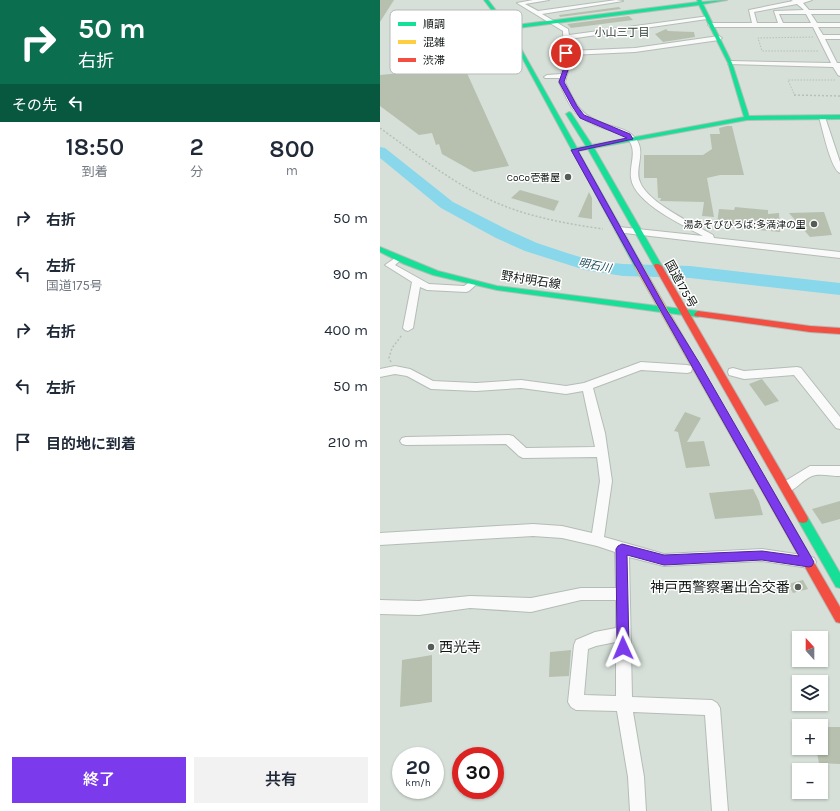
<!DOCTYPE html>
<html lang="ja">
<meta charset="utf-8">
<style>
body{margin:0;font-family:Karla,"Noto Sans JP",sans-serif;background:#f2f2f3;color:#1f2937;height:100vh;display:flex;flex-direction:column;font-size:15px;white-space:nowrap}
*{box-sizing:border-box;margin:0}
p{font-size:13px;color:#747a83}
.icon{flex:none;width:22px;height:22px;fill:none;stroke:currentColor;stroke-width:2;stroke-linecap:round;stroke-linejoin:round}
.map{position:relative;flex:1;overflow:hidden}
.panel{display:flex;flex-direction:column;background:#fff;width:380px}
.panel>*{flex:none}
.banner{background:#0b6e4f;color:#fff;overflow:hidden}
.needle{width:26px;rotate:339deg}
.buttons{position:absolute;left:412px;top:631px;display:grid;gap:8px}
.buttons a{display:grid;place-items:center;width:36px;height:36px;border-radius:0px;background:#fff;box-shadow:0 1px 3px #0004;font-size:20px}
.speed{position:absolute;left:12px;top:747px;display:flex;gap:8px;font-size:20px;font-weight:700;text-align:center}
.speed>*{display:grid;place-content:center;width:52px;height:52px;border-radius:50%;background:#fff;box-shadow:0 1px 3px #0004;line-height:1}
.speed small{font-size:10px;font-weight:400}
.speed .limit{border:6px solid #d22;background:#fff;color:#111}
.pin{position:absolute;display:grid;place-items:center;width:34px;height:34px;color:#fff;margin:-17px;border:2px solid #fff;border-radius:50%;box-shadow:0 1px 4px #0007}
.me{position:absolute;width:44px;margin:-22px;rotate:359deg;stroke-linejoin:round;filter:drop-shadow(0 0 3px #0008)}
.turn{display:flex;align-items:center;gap:14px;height:84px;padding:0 12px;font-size:18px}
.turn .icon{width:52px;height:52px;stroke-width:2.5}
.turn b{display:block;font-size:28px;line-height:34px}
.then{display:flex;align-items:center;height:38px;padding:0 12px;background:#0003;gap:8px;font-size:15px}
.eta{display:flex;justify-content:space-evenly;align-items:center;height:68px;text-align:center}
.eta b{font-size:24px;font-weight:600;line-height:28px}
.cta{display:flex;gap:8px;margin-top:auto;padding:8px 12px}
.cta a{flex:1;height:46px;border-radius:0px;background:#7c3aed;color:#fff;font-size:16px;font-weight:600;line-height:46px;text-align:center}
.cta a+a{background:#f2f2f3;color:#1f2937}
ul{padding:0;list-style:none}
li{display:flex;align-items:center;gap:12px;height:56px;padding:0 12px}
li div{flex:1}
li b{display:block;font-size:15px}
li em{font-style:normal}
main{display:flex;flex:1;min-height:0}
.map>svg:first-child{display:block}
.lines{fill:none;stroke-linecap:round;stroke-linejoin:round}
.river{fill:#89d7ea;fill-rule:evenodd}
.building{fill:#b7c0ae}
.lane-casing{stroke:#b4bcb6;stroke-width:2.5}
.street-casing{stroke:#b4bcb6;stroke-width:2}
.fast-casing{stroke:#b4bcb6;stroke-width:2}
.slow-casing{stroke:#b4bcb6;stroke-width:2}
.jam-casing{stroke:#b4bcb6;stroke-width:2}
.path-far1{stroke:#b8beba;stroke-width:1;stroke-dasharray:1.5 1.5;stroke-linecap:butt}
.path{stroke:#b8beba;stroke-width:1.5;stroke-dasharray:2 2;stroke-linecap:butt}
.lane{fill:#f9faf9;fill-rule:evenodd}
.street{fill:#f9faf9;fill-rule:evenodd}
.fast{fill:#16e098;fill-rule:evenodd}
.slow{fill:#ffcf43;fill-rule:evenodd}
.jam{fill:#f24e42;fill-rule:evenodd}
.route{fill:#7c3aed;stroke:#51269a}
.poi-dot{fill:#555d58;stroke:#fff;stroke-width:1.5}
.labels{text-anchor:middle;stroke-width:3;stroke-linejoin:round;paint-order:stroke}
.far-poi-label{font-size:10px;fill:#101713;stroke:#fff;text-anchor:end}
.far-neighbourhood-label{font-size:11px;fill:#2c3c31;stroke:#fff}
.far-water-label{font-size:11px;font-style:italic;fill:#21505d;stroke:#fff}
.street-label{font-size:12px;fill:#101713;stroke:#fff}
.near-poi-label{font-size:14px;fill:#101713;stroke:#fff;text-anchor:end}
.key{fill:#fff;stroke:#b7b9b8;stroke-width:1}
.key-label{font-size:11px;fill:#101713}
</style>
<main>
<section class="panel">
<div class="banner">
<div class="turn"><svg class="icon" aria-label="right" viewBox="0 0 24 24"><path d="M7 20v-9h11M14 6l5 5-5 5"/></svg><div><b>50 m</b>右折</div></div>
<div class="then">その先<svg class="icon" aria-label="left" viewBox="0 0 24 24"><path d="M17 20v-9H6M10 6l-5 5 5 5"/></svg></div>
</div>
<div class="eta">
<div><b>18:50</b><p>到着</p></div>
<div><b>2</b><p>分</p></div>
<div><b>800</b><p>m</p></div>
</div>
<ul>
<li><svg class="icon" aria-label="right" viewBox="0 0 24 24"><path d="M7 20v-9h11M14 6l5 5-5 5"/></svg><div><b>右折</b></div><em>50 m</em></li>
<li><svg class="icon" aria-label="left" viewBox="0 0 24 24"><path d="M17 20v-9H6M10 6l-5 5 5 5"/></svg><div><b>左折</b><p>国道175号</p></div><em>90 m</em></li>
<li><svg class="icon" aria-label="right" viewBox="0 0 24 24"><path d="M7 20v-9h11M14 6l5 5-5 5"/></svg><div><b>右折</b></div><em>400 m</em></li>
<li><svg class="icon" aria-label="left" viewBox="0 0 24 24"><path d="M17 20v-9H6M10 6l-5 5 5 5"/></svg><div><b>左折</b></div><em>50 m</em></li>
<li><svg class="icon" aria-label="arrive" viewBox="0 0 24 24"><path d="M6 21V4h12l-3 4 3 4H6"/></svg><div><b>目的地に到着</b></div><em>210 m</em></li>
</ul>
<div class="cta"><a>終了</a><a>共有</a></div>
</section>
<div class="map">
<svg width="460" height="811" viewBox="0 0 460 811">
<rect width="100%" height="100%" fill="#d6e0d9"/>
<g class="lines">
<polygon class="river" points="0,147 5,148 73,202 128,230 157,243 187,253 213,261 243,264 310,266 460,283 460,295 310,278 243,276 205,270 145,251 116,238 61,208 0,158"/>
</g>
<g class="building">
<polygon points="0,0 14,0 0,22"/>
<polygon points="239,7 241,9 180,17 179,15"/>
<polygon points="249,16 253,20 191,28 187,24"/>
<polygon points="286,29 288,31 314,32 315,37 283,42 275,34"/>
<polygon points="100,41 105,53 96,54 86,71 129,166 94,172 62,154 59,144 56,145 52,133 39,135 0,106 0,75 30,72 25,52 48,49 47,47"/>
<polygon points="347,126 352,126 364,175 340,175 327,178 334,217 322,216 324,202 280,201 281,198 278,198 277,178 264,178 264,155 323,155 332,149 330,134 340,134 339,128"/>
<polygon points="140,190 179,201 174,211 131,198"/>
<polygon points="209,192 212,198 212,219 198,217"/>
<polygon points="355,207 388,210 388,214 399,213 400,232 346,227 347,223 337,223 339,209 354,210"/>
<polygon points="444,212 452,235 430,237 409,213"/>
<polygon points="382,379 399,401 385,406 369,384"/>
<polygon points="305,412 321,418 307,442 324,441 330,466 306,468 298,432 294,431"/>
<polygon points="373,489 379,501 383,515 335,519 329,493"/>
<polygon points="460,501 460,519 442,524 432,509"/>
<polygon points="423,580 428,589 413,593 408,584"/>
<polygon points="191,650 189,676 169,677 170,652"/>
<polygon points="52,655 52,702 20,707 22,660"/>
<polygon points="441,727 460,727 460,764 439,763 436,748 441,748"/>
</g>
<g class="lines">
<g class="lane-casing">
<polygon id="lane" points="30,22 100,24 124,22 125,23 100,26 29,24"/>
</g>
<g class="street-casing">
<g id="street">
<path d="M 153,0 L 169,0 L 145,4 L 158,11 L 236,0 L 243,1 L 162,14 L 188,29 L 189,35 L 329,16 L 329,18 L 327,19 L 189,39 L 190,51 L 255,48 L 339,36 L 342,38 L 339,40 L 255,52 L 190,55 L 190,64 L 185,82 C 196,107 201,116 228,125 C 235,127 245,129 251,134 C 270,149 253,167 260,182 C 268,203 314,224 333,235 L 334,238 L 460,252 L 460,258 L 236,232 L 235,230 L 236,228 L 239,227 L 323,236 C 303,225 254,203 251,178 C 249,163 259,150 246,137 C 241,132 232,130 226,129 C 195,119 192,111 179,82 L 180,78 L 165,78 L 164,77 L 167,75 L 181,74 L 184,64 L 183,31 L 137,3 Z"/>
<path d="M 411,0 L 432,0 L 423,3 L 429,10 L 460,10 L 460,14 L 431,14 L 437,23 L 460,23 L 460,27 L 438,27 L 443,35 L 460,35 L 460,39 L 445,39 L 457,63 L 460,63 L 460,76 L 458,75 L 453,67 L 348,64 L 348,62 L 350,61 L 451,63 L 433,27 L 331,27 L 328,25 L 331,23 L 372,23 L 369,10 L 413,1 ZM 417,4 L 424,10 L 394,11 L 398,23 L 377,23 L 374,12 ZM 399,14 L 426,14 L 431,23 L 403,23 Z"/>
<path d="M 440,116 L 445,117 L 460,162 L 460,173 C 451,170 442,127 439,117 Z"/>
<polygon points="18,256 22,259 15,265 49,284 84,286 93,280 98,283 89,291 86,292 47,290 40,287 33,328 28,331 25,330 23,328 32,282 5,265"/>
<path d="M 261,362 L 307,365 L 311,366 L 312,369 L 311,372 L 307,373 L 261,370 L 213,388 L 225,433 L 232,481 L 224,537 L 284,554 L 382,549 L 429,556 L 434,558 L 436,562 L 434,566 L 429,568 L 382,561 L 284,566 L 249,557 L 252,697 L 332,700 L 337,703 L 340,708 L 348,811 L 332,811 L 325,715 L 253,712 L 264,777 L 266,811 L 250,811 L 248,777 L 237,711 L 196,710 L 191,707 L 188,702 L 194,645 L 196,640 L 215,632 L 236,628 L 236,600 L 201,600 L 151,612 L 90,608 L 39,615 L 0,614 L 0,600 L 39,601 L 90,596 L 151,598 L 201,588 L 236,588 L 235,552 L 217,546 L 182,538 L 153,536 L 0,545 L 0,533 L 153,524 L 182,526 L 212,533 L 220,481 L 217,457 L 143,458 L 139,456 L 126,444 L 26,445 L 22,444 L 20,441 L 22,438 L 26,437 L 129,435 L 133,436 L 146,448 L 215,447 L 203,391 L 186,394 L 141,388 L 96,391 L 51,389 L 27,376 L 15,374 L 0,377 L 0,369 L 15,366 L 30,369 L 53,381 L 96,383 L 141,380 L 186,386 L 204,383 ZM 236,642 L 236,696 L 204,695 L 208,649 L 216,646 Z"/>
<polygon points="417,367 421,368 460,417 460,429 456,428 414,375 364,379 349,375 348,372 349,369 353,368 364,371"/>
<path d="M 430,466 L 460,466 L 460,476 C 452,476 439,473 432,476 C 421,480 413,495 402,491 L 400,487 L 402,483 Z"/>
</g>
</g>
<g class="fast-casing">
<g id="fast">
<path d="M 104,0 L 108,0 L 128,26 L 318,2 L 317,0 L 321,0 L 322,2 L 347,0 L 323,4 L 352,63 L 369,116 L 460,115 L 460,119 L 367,120 L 214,148 L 282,266 L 278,268 L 274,266 L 208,149 L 198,151 L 263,267 L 262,269 L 256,269 L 139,52 L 125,28 ZM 319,5 L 348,63 L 364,117 L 212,145 L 191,113 L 189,112 L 186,114 L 206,146 L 197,148 L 130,29 Z"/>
<polygon points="0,247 58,271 117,286 318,311 322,314 318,317 117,290 53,275 24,264 0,252"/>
<polygon points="423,515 427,516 460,573 460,588 456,587 419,522 418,519 419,516"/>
</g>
</g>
<g class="slow-casing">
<polygon id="slow" points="256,265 262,265 263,267 361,437 363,440 361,443 355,443 255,267"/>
</g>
<g class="jam-casing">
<g id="jam">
<polygon points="275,264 278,264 282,266 427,516 428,519 427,522 423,523 419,522 274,266"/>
<polygon points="318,311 430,326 460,328 460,334 430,332 315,316 314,314"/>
<polygon points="358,436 361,437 460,607 460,623 456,622 355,443 353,440 355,437"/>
</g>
</g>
<g class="path-far1">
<polyline points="433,37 378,38 382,51 439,51"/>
<polyline points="415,96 408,80 455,80"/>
</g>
<g class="path">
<polyline points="414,95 460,96"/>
<path d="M 0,128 C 39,156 77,187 122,205 C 154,218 189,224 223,229"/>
<polyline points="11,362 9,358 12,348 22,335"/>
</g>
<use href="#lane" class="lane"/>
<use href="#street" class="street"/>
<use href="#fast" class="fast"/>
<use href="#slow" class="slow"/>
<use href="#jam" class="jam"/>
</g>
<path class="route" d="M 186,51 L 189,53 L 190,64 L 184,82 L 197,106 L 204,115 L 250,134 L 253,139 L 198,151 L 286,309 L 320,364 L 434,562 L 432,566 L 429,567 L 382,560 L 284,565 L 247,555 L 249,648 L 247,652 L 243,654 L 239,652 L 237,648 L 236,549 L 238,546 L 242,544 L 284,555 L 382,551 L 419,556 C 343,421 266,286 191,150 L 247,138 L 200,118 L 192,106 L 179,82 L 185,64 L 184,53 Z"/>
<g class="poi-dot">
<circle cx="188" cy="177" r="4"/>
<circle cx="434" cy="224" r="4"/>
<circle cx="418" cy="587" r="4"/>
<circle cx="51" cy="647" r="4"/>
</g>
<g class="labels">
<g class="far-poi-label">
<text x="180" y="181">CoCo壱番屋</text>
<text x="426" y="228">湯あそびひろば;多満津の里</text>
</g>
<g class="far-neighbourhood-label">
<text x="242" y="36">小山三丁目</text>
</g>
<g class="far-water-label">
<text transform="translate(215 265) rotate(11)" y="4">明石川</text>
</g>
<g class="street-label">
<text transform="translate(151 280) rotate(9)" y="4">野村明石線</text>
<text transform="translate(301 284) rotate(61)" y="4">国道175号</text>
</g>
<g class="near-poi-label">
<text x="410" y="592">神戸西警察署出合交番</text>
<text x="59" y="652" text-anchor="start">西光寺</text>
</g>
</g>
<rect x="10" y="10" width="132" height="64" rx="6" class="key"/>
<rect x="18" y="22" width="18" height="4" fill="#16e098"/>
<rect x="18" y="40" width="18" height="4" fill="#ffcf43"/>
<rect x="18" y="58" width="18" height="4" fill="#f24e42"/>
<g class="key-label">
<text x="43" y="28">順調</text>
<text x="43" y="46">混雑</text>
<text x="43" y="64">渋滞</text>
</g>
</svg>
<div class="buttons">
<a><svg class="needle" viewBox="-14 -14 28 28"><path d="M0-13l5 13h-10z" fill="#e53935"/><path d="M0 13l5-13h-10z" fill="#747a83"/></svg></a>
<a><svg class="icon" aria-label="layers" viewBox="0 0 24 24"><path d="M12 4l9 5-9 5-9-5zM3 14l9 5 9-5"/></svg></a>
<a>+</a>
<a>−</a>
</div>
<div class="speed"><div>20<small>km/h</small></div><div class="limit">30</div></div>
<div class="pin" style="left:186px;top:53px;background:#d93025"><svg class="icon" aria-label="arrive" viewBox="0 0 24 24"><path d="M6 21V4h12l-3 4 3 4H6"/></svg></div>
<svg class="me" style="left:243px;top:648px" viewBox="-20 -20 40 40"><path d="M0-17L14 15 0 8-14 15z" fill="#7c3aed" stroke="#fff" stroke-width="4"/></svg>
</div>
</main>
